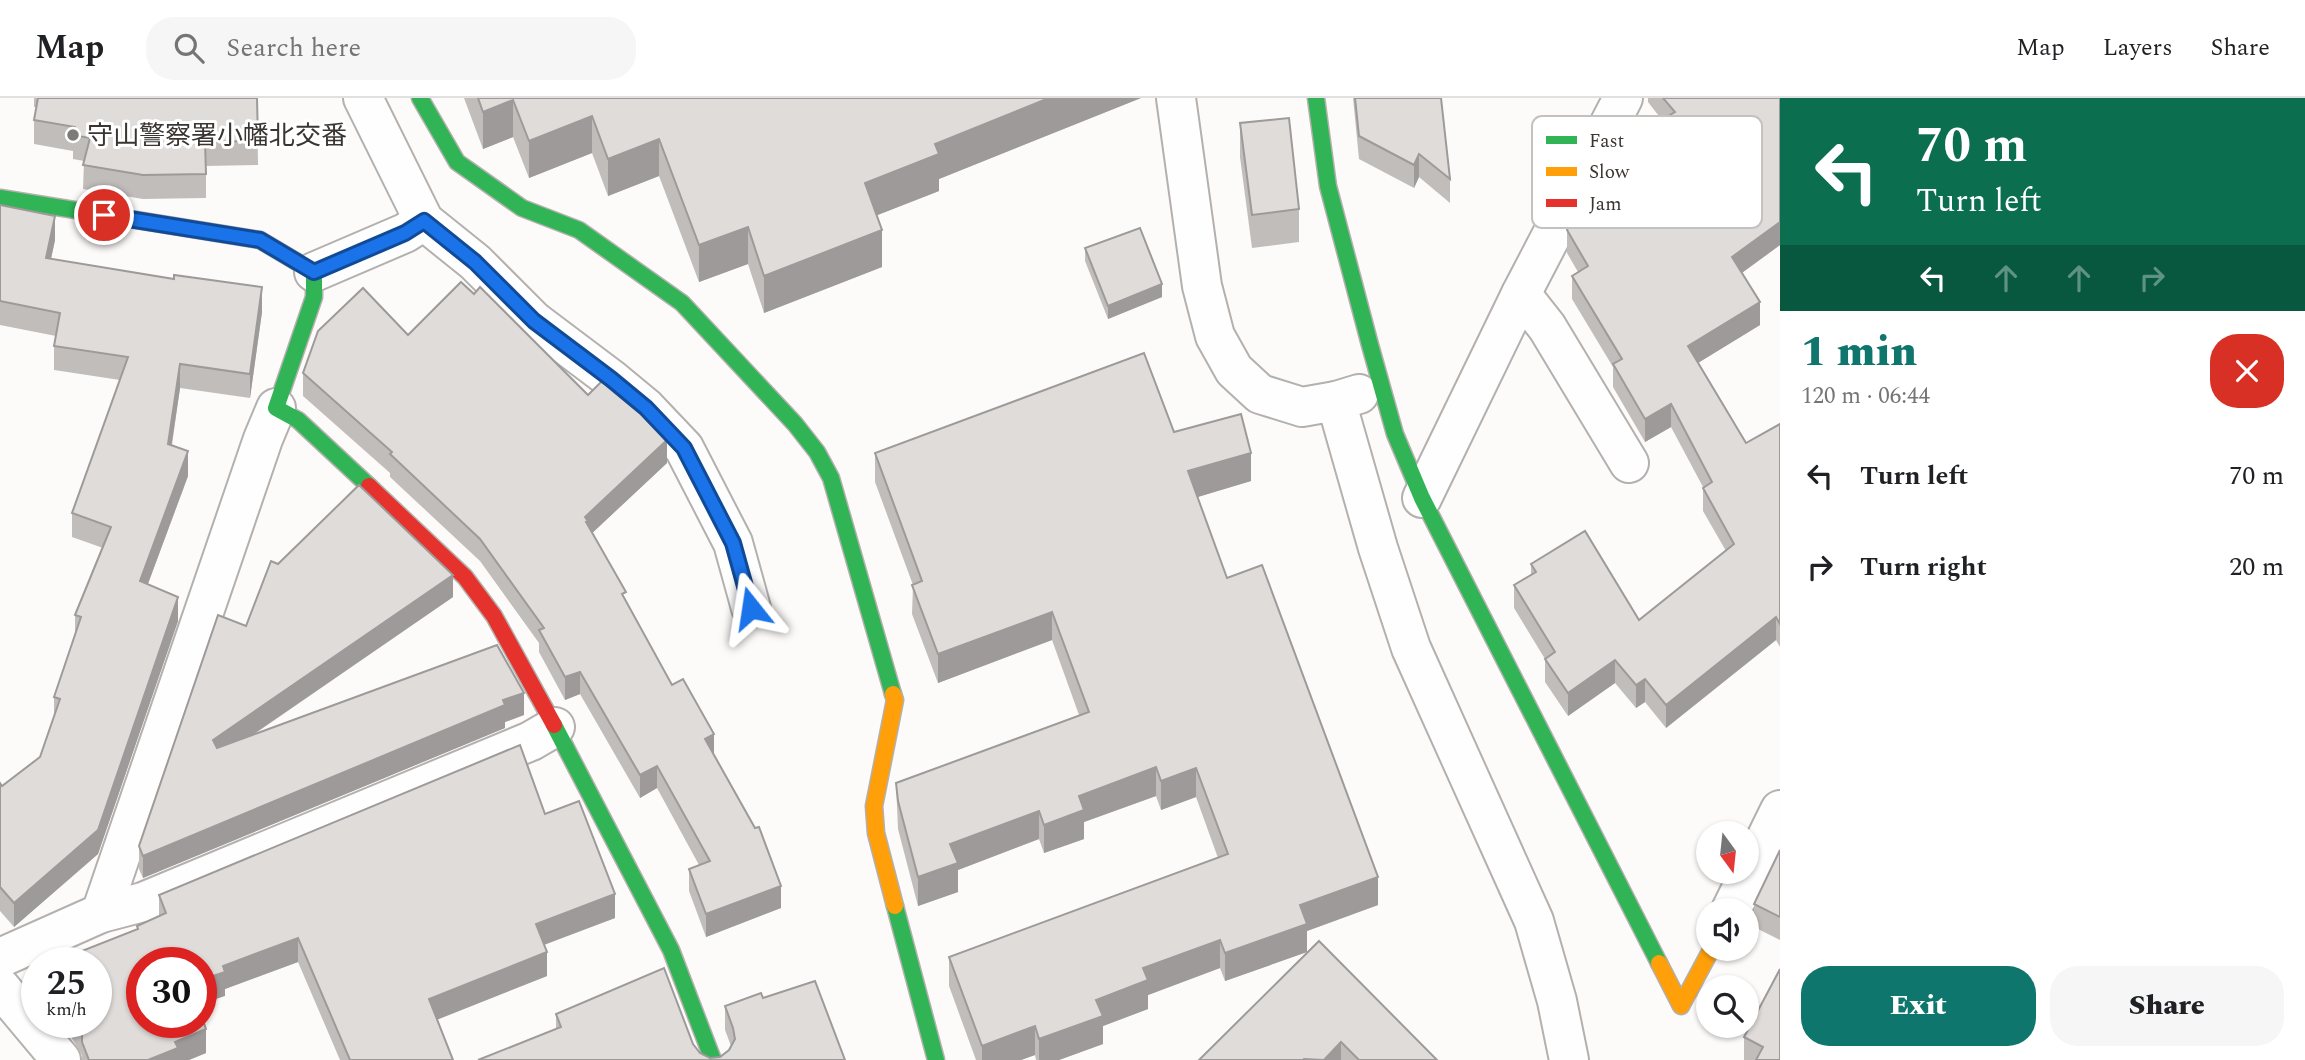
<!DOCTYPE html>
<meta charset="utf-8">
<style>
body{margin:0;font-family:Spectral,"Noto Sans JP",serif;background:#f6f6f6;color:#202124;height:100vh;display:flex;flex-direction:column;font-size:26px;white-space:nowrap}
*{box-sizing:border-box;margin:0}
p{font-size:23px;color:#757577}
.icon{flex:none;width:38px;height:38px;fill:none;stroke:currentColor;stroke-width:2;stroke-linecap:round;stroke-linejoin:round}
.map{position:relative;flex:1;overflow:hidden}
.side{display:flex;flex-direction:column;background:#fff;width:525px}
.side>*{flex:none}
.hud{background:#0b6e4f;color:#fff;overflow:hidden}
.needle{width:46px;rotate:165deg}
.controls{position:absolute;left:1696px;top:723px;display:grid;gap:14px}
.controls a{display:grid;place-items:center;width:63px;height:63px;border-radius:50%;background:#fff;box-shadow:0 2px 5px #0004;font-size:35px}
.speed{position:absolute;left:21px;top:849px;display:flex;gap:14px;font-size:35px;font-weight:700;text-align:center}
.speed>*{display:grid;place-content:center;width:91px;height:91px;border-radius:50%;background:#fff;box-shadow:0 2px 5px #0004;line-height:1}
.speed small{font-size:18px;font-weight:400}
.speed .limit{border:10px solid #d22;background:#fff;color:#111}
.pin{position:absolute;display:grid;place-items:center;width:60px;height:60px;color:#fff;margin:-30px;border:4px solid #fff;border-radius:50%;box-shadow:0 2px 7px #0007}
.me{position:absolute;width:77px;margin:-38px;rotate:345deg;stroke-linejoin:round;filter:drop-shadow(0 0 5px #0008)}
.turn{display:flex;align-items:center;gap:24px;height:147px;padding:0 21px;font-size:32px}
.turn .icon{width:91px;height:91px;stroke-width:2.5}
.turn b{display:block;font-size:49px;line-height:60px}
.lanes{display:flex;align-items:center;height:66px;padding:0 21px;background:#0003;justify-content:center;gap:35px;direction:ltr}
.lanes .off{opacity:.35}
.round{display:grid;place-items:center;flex:none;width:74px;height:74px;border-radius:28px;background:#f6f6f6}
.headline{display:flex;align-items:center;justify-content:space-between;height:119px;padding:0 21px}
h1{font-size:42px;font-weight:800;line-height:52px;color:#0f766e}
.primary-button{display:flex;gap:14px;margin-top:auto;padding:14px 21px}
.primary-button a{flex:1;height:80px;border-radius:28px;background:#0f766e;color:#fff;font-size:28px;font-weight:800;line-height:80px;text-align:center}
.primary-button a+a{background:#f6f6f6;color:#202124}
ul{padding:0;list-style:none}
li{display:flex;align-items:center;gap:21px;height:91px;padding:0 21px}
li div{flex:1}
li b{display:block;font-size:26px}
li em{font-style:normal}
header{display:flex;align-items:center;gap:42px;box-sizing:border-box;height:98px;padding:0 35px;background:#fff;border-bottom:2px solid #e0e0e0}
header strong{font-size:33px}
nav{display:flex;gap:38px;margin-inline-start:auto;font-size:24px}
.search{width:490px;height:63px;background:#f6f6f6;display:flex;align-items:center;gap:18px;box-sizing:border-box;padding:0 24px;border-radius:28px;color:#757577;font-size:26px}
main{display:flex;flex:1;min-height:0}
.map>svg:first-child{display:block}
.lines{fill:none;stroke-linecap:round;stroke-linejoin:round}
.street-casing{stroke:#b3b0ae;stroke-width:42}
.fast-casing{stroke:#b3b0ae;stroke-width:19}
.slow-casing{stroke:#b3b0ae;stroke-width:19}
.jam-casing{stroke:#b3b0ae;stroke-width:19}
.street{stroke:#fffefe;stroke-width:38}
.fast{stroke:#30b455;stroke-width:16}
.slow{stroke:#ff9f0a;stroke-width:16}
.jam{stroke:#e5322d;stroke-width:16}
.wall{fill:#c1bdbb}
.shaded-wall{fill:#9d9a99}
.building{fill:#e0dcda;stroke:#9d9a99;stroke-width:2}
.route-casing{stroke:#114b97;stroke-width:18}
.route{stroke:#1a73e8;stroke-width:12}
.poi-dot{fill:#7e7a77;stroke:#fff;stroke-width:2.5}
.labels{text-anchor:middle;stroke-width:6;stroke-linejoin:round;paint-order:stroke}
.poi-label{font-size:26px;fill:#3a3531;stroke:#fff;text-anchor:start}
.key{fill:#fff;stroke:#c4c2c1;stroke-width:2}
.key-label{font-size:19px;fill:#3a3531}
</style>
<header>
<strong>Map</strong>
<div class="search"><svg class="icon" aria-label="search" viewBox="0 0 24 24"><circle cx="10" cy="10" r="6"/><path d="M15 15l6 6"/></svg>Search here</div>
<nav><a>Map</a><a>Layers</a><a>Share</a></nav>
</header>
<main>
<div class="map">
<svg width="1780" height="962" viewBox="0 0 1780 962">
<rect width="100%" height="100%" fill="#fdfbfa"/>
<g class="lines">
<g class="street-casing">
<g id="street">
<polyline points="363,0 424,123 475,164 534,223 611,281 646,310 684,350 733,445 751,510"/>
<polyline points="1176,0 1202,188 1215,238 1234,272 1260,296 1302,309 1336,303 1359,296"/>
<polyline points="314,174 405,135 424,123"/>
<polyline points="1521,196 1547,229 1629,365"/>
<polyline points="1336,303 1378,450 1411,550 1534,823 1557,903 1569,962"/>
<polyline points="1422,400 1521,196 1623,0"/>
<polyline points="1731,812 1780,712"/>
<polyline points="101,815 143,804 531,643 555,629"/>
<polyline points="0,860 101,815 263,341 276,310"/>
<polyline points="0,889 61,962"/>
</g>
</g>
<g class="fast-casing">
<g id="fast">
<polyline points="420,0 457,64 522,110 579,132 682,205 795,326 817,354 831,380 893,596"/>
<polyline points="1316,0 1328,88 1370,247 1395,336 1422,400 1659,865"/>
<polyline points="0,100 260,142 314,174 314,199 276,310 298,322 369,388"/>
<polyline points="554,627 671,852 713,962"/>
<polyline points="895,808 936,962"/>
</g>
</g>
<g class="slow-casing">
<g id="slow">
<polyline points="893,596 895,602 874,708 876,735 895,808"/>
<polyline points="1659,865 1681,908 1712,850"/>
</g>
</g>
<g class="jam-casing">
<polyline id="jam" points="369,388 465,479 494,518 554,627"/>
</g>
<use href="#street" class="street"/>
<use href="#fast" class="fast"/>
<use href="#slow" class="slow"/>
<use href="#jam" class="jam"/>
</g>
<g class="wall">
<polygon points="34,0 257,0 258,67 206,68 206,100 143,101 83,91 84,63 73,61 73,53 34,46 34,22 36,9 34,9"/>
<polygon points="464,0 1141,0 939,81 939,93 877,117 882,169 764,215 748,166 699,184 659,78 608,98 592,55 529,80 513,39 483,51"/>
<polygon points="1353,0 1441,0 1450,81 1450,105 1419,79 1414,90 1359,61"/>
<polygon points="1648,0 1780,0 1780,147 1742,175 1760,227 1698,265 1746,345 1780,326 1780,549 1776,542 1666,630 1645,604 1636,610 1615,585 1568,618 1545,584 1545,561 1514,510 1514,487 1531,477 1531,466 1639,522 1726,453 1703,413 1703,389 1671,329 1645,344 1613,289 1613,269 1572,201 1572,178 1578,174 1567,155 1567,132 1604,69 1662,22 1648,4"/>
<polygon points="1240,25 1299,111 1299,144 1252,150 1240,59"/>
<polygon points="1534,74 1557,79 1541,110 1534,98"/>
<polygon points="0,107 55,142 51,161 262,214 250,300 180,290 172,347 188,378 148,486 178,523 98,756 14,829 0,813 0,685 2,688 40,659 54,618 54,599 75,537 75,517 103,450 72,439 72,415 120,282 54,272 54,248 56,238 0,227"/>
<polygon points="1085,150 1162,199 1108,221 1085,163"/>
<polygon points="474,196 667,365 592,435 626,503 672,587 714,656 781,810 706,839 689,793 689,771 699,767 657,690 640,700 580,596 565,602 539,554 539,545 480,463 390,379 390,375 303,298 303,275 408,237"/>
<polygon points="1174,334 1251,383 1197,399 1227,480 1378,807 1307,833 1307,854 1437,962 1199,962 1307,854 1225,883 1220,870 1148,897 1148,911 1103,928 1103,946 1059,962 1036,962 1035,957 1021,962 976,962 949,888 949,859 1218,760 1196,699 1161,712 1156,698 1084,724 1084,741 1044,755 1039,741 958,772 958,794 918,808 898,731 896,685 1079,617 1052,542 938,585 912,516 913,487 875,384 875,355"/>
<polygon points="278,466 453,499 253,637 524,617 505,624 505,630 143,780 139,771 139,748"/>
<polygon points="545,716 615,820 544,846 547,878 437,921 453,962 340,962 298,864 225,891 225,898 142,864 206,955 189,962 82,962 82,957 71,939 65,924 96,924 96,864 59,864 59,862 137,831 137,828 159,818 159,797"/>
<polygon points="1780,752 1780,842 1754,829 1754,806"/>
<polygon points="1780,871 1780,962 1744,962 1744,939"/>
<polygon points="763,900 845,962 478,962 556,931 556,916 693,946 700,955 710,960 720,959 729,952 731,948 725,932 725,908"/>
</g>
<g class="shaded-wall">
<polygon points="1049,0 1141,0 939,81 939,93 865,122 865,85 935,46"/>
<polygon points="513,2 513,39 483,51 483,14"/>
<polygon points="592,18 592,55 529,80 529,43"/>
<polygon points="659,41 659,78 608,98 608,61"/>
<polygon points="1557,55 1557,79 1541,110 1541,86"/>
<polygon points="1419,56 1419,79 1414,90 1414,67"/>
<polygon points="55,118 55,142 46,184 46,160"/>
<polygon points="1780,124 1780,147 1732,182 1732,159"/>
<polygon points="748,129 748,166 699,184 699,147"/>
<polygon points="882,132 882,169 764,215 764,178"/>
<polygon points="1162,186 1162,199 1108,221 1108,208"/>
<polygon points="262,189 262,214 250,300 250,276"/>
<polygon points="1760,204 1760,227 1688,271 1688,248"/>
<polygon points="180,266 180,290 168,370 168,346"/>
<polygon points="1671,306 1671,329 1645,344 1645,321"/>
<polygon points="667,342 667,365 588,439 585,419"/>
<polygon points="188,353 188,378 140,507 140,483"/>
<polygon points="1251,355 1251,383 1188,402 1188,373"/>
<polygon points="453,477 453,499 213,664 213,642"/>
<polygon points="178,499 178,523 98,756 14,829 14,805"/>
<polygon points="1052,514 1052,542 938,585 938,556"/>
<polygon points="1776,519 1776,542 1666,630 1666,607"/>
<polygon points="1615,562 1615,585 1568,618 1568,595"/>
<polygon points="580,574 580,596 565,602 565,579"/>
<polygon points="1645,581 1645,604 1636,610 1636,587"/>
<polygon points="524,595 524,617 505,624 505,630 143,780 143,758 503,602"/>
<polygon points="714,636 714,659 705,641"/>
<polygon points="657,668 657,690 640,700 640,677"/>
<polygon points="1156,669 1156,698 1084,724 1084,741 1044,755 1044,727 1079,698"/>
<polygon points="1196,670 1196,699 1161,712 1161,683"/>
<polygon points="1039,713 1039,741 958,772 958,794 918,808 918,779 950,746"/>
<polygon points="1378,779 1378,807 1307,833 1307,854 1225,883 1225,855 1300,807"/>
<polygon points="781,788 781,810 706,839 706,816"/>
<polygon points="615,796 615,820 536,850 536,826"/>
<polygon points="298,840 298,864 225,891 225,898 201,906 201,882 223,868"/>
<polygon points="1220,842 1220,870 1148,897 1148,911 1103,928 1103,946 1059,962 1039,962 1039,941 1143,870"/>
<polygon points="547,854 547,878 429,925 429,901"/>
<polygon points="1035,928 1035,957 1021,962 982,962 982,948"/>
<polygon points="206,931 206,955 189,962 148,962 175,944"/>
<polygon points="1341,944 1341,962 1324,962"/>
</g>
<g class="building">
<polygon points="38,0 257,0 258,43 205,44 206,76 143,77 83,67 90,40 73,37 75,29 34,22"/>
<polygon points="478,0 1049,0 935,46 939,56 865,85 882,132 764,178 748,129 699,147 659,41 608,61 592,18 529,43 513,2 483,14"/>
<polygon points="1355,0 1441,0 1450,81 1419,56 1414,67 1359,38"/>
<polygon points="1663,0 1780,0 1780,124 1732,159 1760,204 1688,248 1746,345 1780,326 1780,526 1776,519 1666,607 1645,581 1636,587 1615,562 1568,595 1545,561 1555,554 1514,487 1536,474 1531,466 1585,433 1639,522 1734,446 1703,390 1712,384 1671,306 1645,321 1613,266 1622,261 1572,178 1588,168 1567,132 1601,67 1604,69 1616,49 1675,14"/>
<polygon points="1289,20 1299,111 1252,117 1240,25"/>
<polygon points="0,107 55,118 46,160 174,181 174,177 262,189 250,276 180,266 168,346 188,353 140,483 178,499 98,732 14,805 0,789 0,685 2,688 40,659 60,601 54,599 81,519 75,517 111,429 72,415 128,259 54,248 60,215 0,203"/>
<polygon points="1140,130 1162,186 1108,208 1085,150"/>
<polygon points="461,184 474,196 480,189 588,297 604,281 631,303 666,340 667,342 585,419 588,423 586,424 626,494 622,496 672,587 683,581 714,636 705,641 755,730 759,729 781,788 706,816 689,771 710,763 657,668 640,677 580,574 565,579 539,532 544,530 480,441 390,356 392,354 303,275 318,233 363,190 408,237"/>
<polygon points="1144,255 1174,334 1241,316 1251,355 1188,373 1227,480 1262,467 1378,779 1300,807 1307,826 1225,855 1220,842 1143,870 1148,882 1096,902 1103,918 1039,941 1035,928 982,948 949,859 1228,756 1196,670 1161,683 1156,669 1079,698 1084,712 1044,727 1039,713 950,746 958,765 918,779 898,703 896,685 1089,614 1052,514 938,556 912,487 922,483 875,355"/>
<polygon points="359,387 453,477 213,642 217,650 497,547 524,595 503,602 505,607 143,758 139,748 218,517 246,528 271,463 278,466"/>
<polygon points="520,647 545,716 579,703 615,796 536,826 547,854 429,901 453,962 350,962 298,840 223,868 225,874 201,882 201,864 142,864 142,924 201,924 201,917 206,931 175,944 178,950 148,962 89,962 82,944 82,934 76,924 96,924 96,864 60,864 59,862 138,831 137,828 166,815 159,797"/>
<polygon points="1780,752 1780,819 1754,806"/>
<polygon points="1319,843 1437,962 1359,962 1341,944 1324,962 1304,961 1303,962 1199,962"/>
<polygon points="664,870 693,946 700,955 710,960 720,959 729,952 735,941 733,930 725,908 761,895 763,900 815,883 845,962 478,962 561,929 556,916"/>
<polygon points="1780,871 1780,962 1756,962 1763,949 1744,939"/>
</g>
<g class="lines">
<g class="route-casing">
<polyline id="route" points="104,117 260,142 314,174 405,135 424,123 475,164 534,223 611,281 646,310 684,350 733,445 751,510"/>
</g>
<use href="#route" class="route"/>
</g>
<circle class="poi-dot" cx="73" cy="37" r="7"/>
<g class="labels">
<g class="poi-label">
<text x="87" y="46">守山警察署小幡北交番</text>
</g>
</g>
<rect x="1532" y="18" width="230" height="112" rx="10" class="key"/>
<rect x="1546" y="38" width="31" height="8" fill="#30b455"/>
<rect x="1546" y="69" width="31" height="9" fill="#ff9f0a"/>
<rect x="1546" y="101" width="31" height="8" fill="#e5322d"/>
<g class="key-label">
<text x="1589" y="49">Fast</text>
<text x="1589" y="80">Slow</text>
<text x="1589" y="112">Jam</text>
</g>
</svg>
<div class="controls">
<a><svg class="needle" viewBox="-14 -14 28 28"><path d="M0-13l5 13h-10z" fill="#e53935"/><path d="M0 13l5-13h-10z" fill="#757577"/></svg></a>
<a><svg class="icon" aria-label="sound" viewBox="0 0 24 24"><path d="M4 9h4l5-4v14l-5-4H4zM17 9q2 3 0 6"/></svg></a>
<a><svg class="icon" aria-label="search" viewBox="0 0 24 24"><circle cx="10" cy="10" r="6"/><path d="M15 15l6 6"/></svg></a>
</div>
<div class="speed"><div>25<small>km/h</small></div><div class="limit">30</div></div>
<div class="pin" style="left:104px;top:117px;background:#d93025"><svg class="icon" aria-label="arrive" viewBox="0 0 24 24"><path d="M6 21V4h12l-3 4 3 4H6"/></svg></div>
<svg class="me" style="left:751px;top:510px" viewBox="-20 -20 40 40"><path d="M0-17L14 15 0 8-14 15z" fill="#1a73e8" stroke="#fff" stroke-width="4"/></svg>
</div>
<section class="side">
<div class="hud">
<div class="turn"><svg class="icon" aria-label="left" viewBox="0 0 24 24"><path d="M17 20v-9H6M10 6l-5 5 5 5"/></svg><div><b>70 m</b>Turn left</div></div>
<div class="lanes"><svg class="icon" aria-label="left" viewBox="0 0 24 24"><path d="M17 20v-9H6M10 6l-5 5 5 5"/></svg><svg class="icon off" aria-label="ahead" viewBox="0 0 24 24"><path d="M12 20V5M6 11l6-6 6 6"/></svg><svg class="icon off" aria-label="ahead" viewBox="0 0 24 24"><path d="M12 20V5M6 11l6-6 6 6"/></svg><svg class="icon off" aria-label="right" viewBox="0 0 24 24"><path d="M7 20v-9h11M14 6l5 5-5 5"/></svg></div>
</div>
<div class="headline"><div><h1>1 min</h1><p>120 m · 06:44</p></div><a class="round" style="background:#d93025;color:#fff"><svg class="icon" aria-label="close" viewBox="0 0 24 24"><path d="M6 6l12 12M18 6L6 18"/></svg></a></div>
<ul>
<li><svg class="icon" aria-label="left" viewBox="0 0 24 24"><path d="M17 20v-9H6M10 6l-5 5 5 5"/></svg><div><b>Turn left</b></div><em>70 m</em></li>
<li><svg class="icon" aria-label="right" viewBox="0 0 24 24"><path d="M7 20v-9h11M14 6l5 5-5 5"/></svg><div><b>Turn right</b></div><em>20 m</em></li>
</ul>
<div class="primary-button"><a>Exit</a><a>Share</a></div>
</section>
</main>
